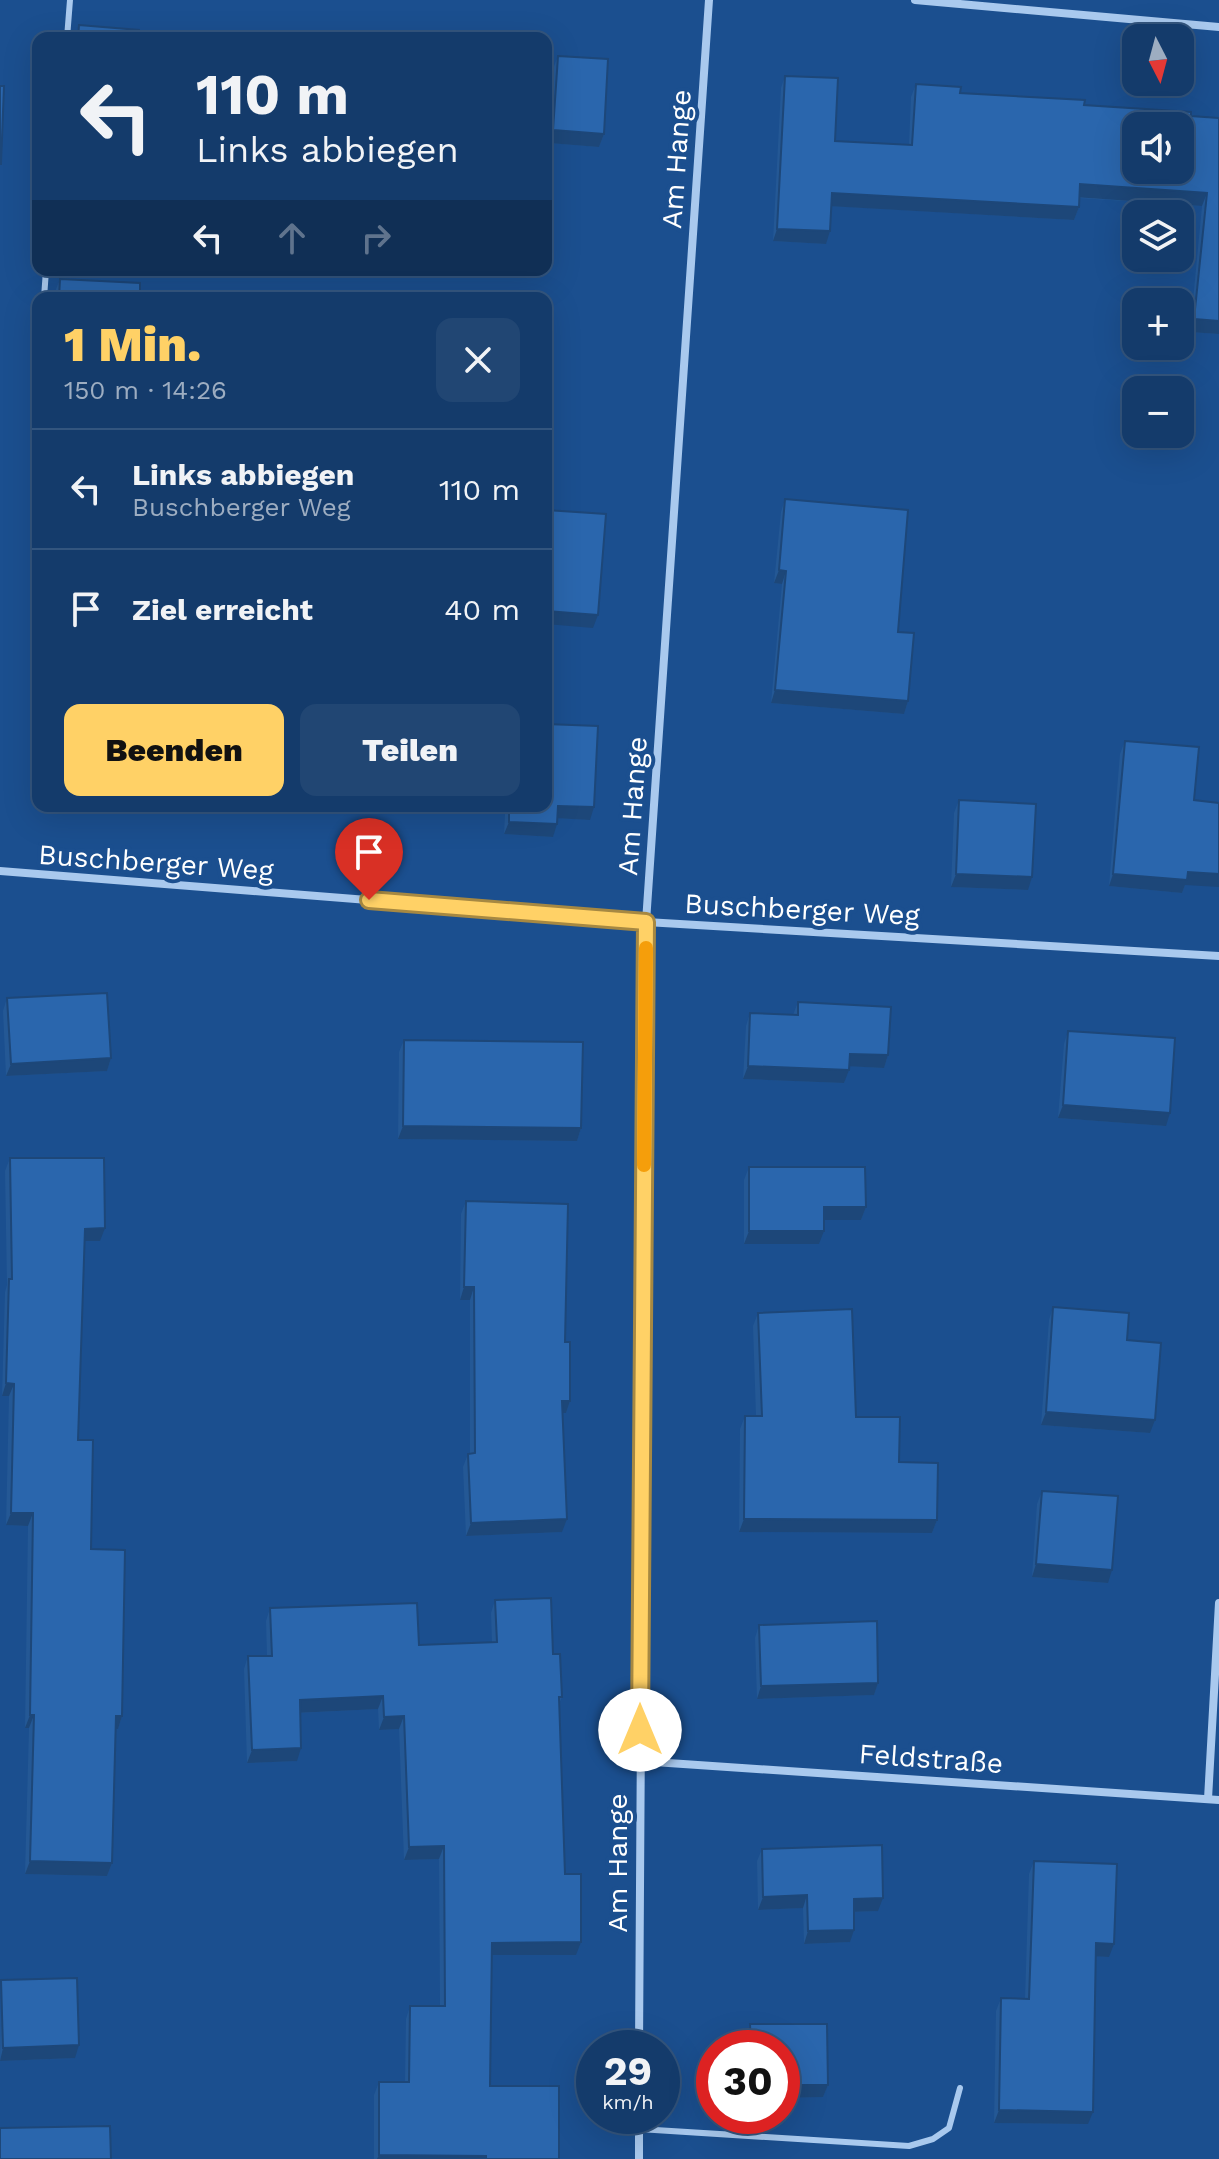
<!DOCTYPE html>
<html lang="de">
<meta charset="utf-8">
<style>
body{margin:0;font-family:"Work Sans",sans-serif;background:#214673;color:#f1f3f6;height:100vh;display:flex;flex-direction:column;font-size:30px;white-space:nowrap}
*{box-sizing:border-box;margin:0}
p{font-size:26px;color:#9dadc1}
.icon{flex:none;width:44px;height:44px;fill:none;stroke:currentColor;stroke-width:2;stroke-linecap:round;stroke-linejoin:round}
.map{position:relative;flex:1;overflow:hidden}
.drawer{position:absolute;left:32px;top:292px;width:520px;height:520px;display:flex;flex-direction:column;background:#143b6b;border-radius:16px;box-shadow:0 8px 32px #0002,0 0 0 2px #33557e}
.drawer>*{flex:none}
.guide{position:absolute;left:32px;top:32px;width:520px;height:244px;border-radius:16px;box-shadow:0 8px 32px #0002,0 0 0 2px #33557e;background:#143b6b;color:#f1f3f6;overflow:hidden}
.needle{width:52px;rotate:174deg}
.buttons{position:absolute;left:1122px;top:24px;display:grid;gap:16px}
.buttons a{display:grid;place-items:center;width:72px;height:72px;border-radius:16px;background:#143b6b;box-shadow:0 8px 32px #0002,0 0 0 2px #33557e;font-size:40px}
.speed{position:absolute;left:576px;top:2030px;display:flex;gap:16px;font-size:40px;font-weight:700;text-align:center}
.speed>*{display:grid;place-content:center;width:104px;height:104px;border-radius:50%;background:#143b6b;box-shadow:0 8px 32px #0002,0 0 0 2px #33557e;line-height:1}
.speed small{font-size:20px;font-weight:400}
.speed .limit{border:12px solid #d22;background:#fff;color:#111}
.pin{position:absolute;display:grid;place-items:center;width:68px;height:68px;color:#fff;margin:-82px -34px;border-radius:50% 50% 50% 0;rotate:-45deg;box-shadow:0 0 8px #0007}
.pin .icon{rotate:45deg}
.me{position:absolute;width:88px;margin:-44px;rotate:0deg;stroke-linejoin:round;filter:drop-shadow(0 0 6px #0008)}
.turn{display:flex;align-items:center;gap:28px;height:168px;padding:0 32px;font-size:36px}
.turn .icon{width:104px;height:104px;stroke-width:2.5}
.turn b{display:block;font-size:56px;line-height:68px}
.lanes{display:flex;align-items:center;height:76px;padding:0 32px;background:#0003;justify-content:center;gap:40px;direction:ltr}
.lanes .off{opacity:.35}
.round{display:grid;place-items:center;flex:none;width:84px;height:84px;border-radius:16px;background:#214673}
.headline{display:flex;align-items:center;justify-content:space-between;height:136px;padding:0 32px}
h1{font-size:48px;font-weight:800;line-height:60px;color:#ffd166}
.primary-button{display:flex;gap:16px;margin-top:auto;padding:16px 32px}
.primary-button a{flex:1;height:92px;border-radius:16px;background:#ffd166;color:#111;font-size:32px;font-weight:800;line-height:92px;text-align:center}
.primary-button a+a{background:#214673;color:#f1f3f6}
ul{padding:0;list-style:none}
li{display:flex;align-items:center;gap:24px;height:120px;padding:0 32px;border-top:2px solid #33557e}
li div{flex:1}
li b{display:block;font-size:30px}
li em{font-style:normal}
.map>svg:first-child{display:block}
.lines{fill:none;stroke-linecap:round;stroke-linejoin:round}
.service{stroke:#a9c9ee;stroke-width:6}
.minor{stroke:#a9c9ee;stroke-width:8}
.wall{fill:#245895}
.shaded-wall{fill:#1d4779}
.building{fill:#2a66ad;stroke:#1d4779;stroke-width:2;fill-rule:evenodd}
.route-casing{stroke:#a68842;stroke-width:20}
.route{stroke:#ffd166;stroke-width:14}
.slow{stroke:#f59e0b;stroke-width:14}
.labels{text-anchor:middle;stroke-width:8;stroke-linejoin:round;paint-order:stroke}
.street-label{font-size:28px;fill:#fff;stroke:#1b4f8f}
</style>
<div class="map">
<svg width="1219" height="2159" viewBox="0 0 1219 2159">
<rect width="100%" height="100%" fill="#1b4f8f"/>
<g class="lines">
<g class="service">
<polyline points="67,38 70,0"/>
<polyline points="44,298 46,270"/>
<polyline points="639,2129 909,2146 933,2139 949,2128 960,2088"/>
</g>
<g class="minor">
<polyline points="915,0 1219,27"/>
<polyline points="0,871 646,922 1219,956"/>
<polyline points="639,1761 1219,1800"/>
<polyline points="1208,1799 1219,1603"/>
<polyline points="639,2048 646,922 709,0"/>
<polyline points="639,2116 639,2159"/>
</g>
</g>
<g class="wall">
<polygon points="558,56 604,134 599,147 549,143 553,69"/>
<polygon points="785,76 835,141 909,145 911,97 916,84 960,93 1219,118 1219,334 1190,332 1202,206 1079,198 1079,207 1074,220 832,206 826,244 773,241 781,88"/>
<polygon points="60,279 140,298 55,298 55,292"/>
<polygon points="785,499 898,632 908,701 904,714 771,703 782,584 774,583 781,512"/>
<polygon points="1125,741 1185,885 1182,893 1109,886 1120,754"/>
<polygon points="959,800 1028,890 951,887 954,813"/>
<polygon points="337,806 546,806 590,820 557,818 553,837 504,834 505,814"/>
<polygon points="7,998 111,1058 107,1071 6,1076 3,1011"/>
<polygon points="798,1002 888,1055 884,1068 849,1066 844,1083 743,1079 746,1026 750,1013 793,1015"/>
<polygon points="1068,1031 1166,1126 1058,1118 1064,1044"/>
<polygon points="404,1040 581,1128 577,1141 398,1139 399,1052"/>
<polygon points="10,1158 100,1241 84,1241 78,1440 91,1549 122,1716 118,1729 115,1729 112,1863 107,1876 25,1874 29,1728 25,1728 28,1526 6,1525 9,1396 2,1396 5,1292 7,1285 5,1171"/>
<polygon points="749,1167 866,1207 861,1220 824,1220 819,1244 744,1244 744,1180"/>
<polygon points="466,1201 565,1342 570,1401 566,1413 562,1413 562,1532 466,1536 463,1467 468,1454 470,1454 470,1300 460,1300 461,1214"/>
<polygon points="1053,1307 1127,1340 1150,1433 1041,1425 1049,1320"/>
<polygon points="758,1313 899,1462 937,1520 932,1533 739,1532 740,1429 745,1416 756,1416 753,1326"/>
<polygon points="1042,1491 1108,1583 1032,1577 1037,1504"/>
<polygon points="495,1600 553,1654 562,1697 559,1704 565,1874 576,1955 492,1955 490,2086 559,2159 374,2159 374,2095 379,2082 405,2082 406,2019 410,2006 440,2006 439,1859 404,1860 399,1729 379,1730 378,1709 300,1713 297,1761 247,1763 244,1669 248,1656 267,1656 266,1621 270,1608 419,1645 492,1643 491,1613"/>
<polygon points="759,1625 878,1683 874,1695 757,1699 755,1638"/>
<polygon points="762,1849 878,1911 854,1912 850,1942 804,1944 803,1908 758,1910 757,1861"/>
<polygon points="1034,1861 1109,1957 1096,1956 1088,2124 994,2123 996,2011 1001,1998 1025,1999 1029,1874"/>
<polygon points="1,1980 75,2058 0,2061"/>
<polygon points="750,2024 827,2024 828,2085 823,2097 782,2098 782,2048 746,2048 746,2037"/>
</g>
<g class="shaded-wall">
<polygon points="553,130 604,134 599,147 549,143"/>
<polygon points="1080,184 1207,193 1202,206 1075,197"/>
<polygon points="832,193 1079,207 1074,220 828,206"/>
<polygon points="777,229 830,231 826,244 773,241"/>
<polygon points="1194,319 1219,321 1219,334 1190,332"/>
<polygon points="779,570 786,571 782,584 774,583"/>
<polygon points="546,611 598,615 593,628 546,624"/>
<polygon points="775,690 908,701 904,714 771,703"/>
<polygon points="337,806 508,806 505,814"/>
<polygon points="558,806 594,807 590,820 554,818"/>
<polygon points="509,822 557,824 553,837 504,834"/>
<polygon points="1188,872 1219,874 1219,887 1185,885 1182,893 1109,886 1113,874"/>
<polygon points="956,874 1032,877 1028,890 951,887"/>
<polygon points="850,1054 888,1055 884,1068 845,1066"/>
<polygon points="111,1058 107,1071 6,1076 11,1064"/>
<polygon points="748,1066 849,1070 844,1083 743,1079"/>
<polygon points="1063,1105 1170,1113 1166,1126 1058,1118"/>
<polygon points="403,1126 581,1128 577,1141 398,1139"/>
<polygon points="824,1207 866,1207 861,1220 819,1220"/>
<polygon points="105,1228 100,1241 80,1241 85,1229"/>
<polygon points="749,1231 824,1231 819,1244 744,1244"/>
<polygon points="464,1287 474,1287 470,1300 460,1300"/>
<polygon points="6,1383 14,1384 9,1396 2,1396"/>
<polygon points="562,1401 570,1401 566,1413 557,1413"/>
<polygon points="1046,1412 1155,1420 1150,1433 1041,1425"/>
<polygon points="11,1513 33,1513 28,1526 6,1525"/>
<polygon points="567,1519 562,1532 466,1536 471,1523"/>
<polygon points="744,1519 937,1520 932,1533 739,1532"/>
<polygon points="1036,1564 1112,1570 1108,1583 1032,1577"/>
<polygon points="878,1683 874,1695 757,1699 761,1686"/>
<polygon points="383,1696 378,1709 295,1713 300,1700"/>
<polygon points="30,1715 34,1715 29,1728 25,1728"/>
<polygon points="116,1716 122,1716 118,1729 111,1729"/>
<polygon points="404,1716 399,1729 379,1730 384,1717"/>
<polygon points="301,1748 297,1761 247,1763 252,1750"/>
<polygon points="444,1846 439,1859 404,1860 409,1847"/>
<polygon points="30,1861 112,1863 107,1876 25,1874"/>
<polygon points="807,1895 803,1908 758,1910 763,1897"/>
<polygon points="883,1898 878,1911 849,1912 854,1899"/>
<polygon points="854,1930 850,1942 804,1944 808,1931"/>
<polygon points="581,1942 576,1955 487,1955 492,1943"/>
<polygon points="1096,1943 1114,1944 1109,1957 1091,1956"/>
<polygon points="79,2045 75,2058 0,2061 3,2048"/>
<polygon points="782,2085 828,2085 823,2097 782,2098"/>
<polygon points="999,2110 1093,2112 1088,2124 994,2123"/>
<polygon points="379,2155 486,2156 485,2159 377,2159"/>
</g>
<g class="building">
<polygon points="79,25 139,30 139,38 78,38"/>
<polygon points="558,56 608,59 604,134 553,130"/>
<path d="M 785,76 L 838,78 L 835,141 L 912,145 L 916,84 L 961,87 L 960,93 L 1085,100 L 1084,105 L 1191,112 L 1191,116 L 1219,118 L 1219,321 L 1194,319 L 1207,193 L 1080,184 L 1079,207 L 832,193 L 830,231 L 777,229 ZM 1136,126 L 1180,126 L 1180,170 L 1136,170 Z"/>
<polygon points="0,86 4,86 1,164 0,164"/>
<polygon points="60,279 140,283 140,298 59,298"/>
<polygon points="785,499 908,510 898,632 914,633 908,701 775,690 786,571 779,570"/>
<polygon points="546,510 606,514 598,615 546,611"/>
<polygon points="546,724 598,726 594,807 558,806 557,824 509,822 509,806 546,806"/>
<polygon points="1125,741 1199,747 1194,800 1219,803 1219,874 1188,872 1187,880 1113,874"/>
<polygon points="959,800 1036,804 1032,877 956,874"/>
<polygon points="107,993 111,1058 11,1064 7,998"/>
<polygon points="798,1002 891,1007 888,1055 850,1054 849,1070 748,1066 750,1013 798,1015"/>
<polygon points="1068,1031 1175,1038 1170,1113 1063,1105"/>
<polygon points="404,1040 583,1042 581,1128 403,1126"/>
<polygon points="10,1158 104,1158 105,1228 85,1229 78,1440 93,1440 91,1549 125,1550 122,1716 116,1716 112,1863 30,1861 34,1715 30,1715 33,1513 11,1513 14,1384 6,1383 9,1279 12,1279"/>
<polygon points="749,1167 865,1167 866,1207 824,1207 824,1231 749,1231"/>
<polygon points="466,1201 568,1204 565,1342 570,1342 570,1401 562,1401 567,1519 471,1523 468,1454 475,1453 474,1287 464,1287"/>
<polygon points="1053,1307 1129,1313 1127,1340 1161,1343 1155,1420 1046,1412"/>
<polygon points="852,1309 856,1417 900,1417 899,1462 938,1463 937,1520 744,1519 745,1416 762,1416 758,1313"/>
<polygon points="1042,1491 1118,1496 1112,1570 1036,1564"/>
<polygon points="551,1598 553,1654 560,1654 562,1697 559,1697 565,1874 581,1874 581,1942 492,1943 490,2086 559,2086 559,2159 486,2159 486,2156 379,2155 379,2082 409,2082 410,2006 445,2006 444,1846 409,1847 404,1716 384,1717 383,1696 300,1700 301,1748 252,1750 248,1656 272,1656 270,1608 417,1603 419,1645 497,1642 495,1600"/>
<polygon points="877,1621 878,1683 761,1686 759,1625"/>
<polygon points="882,1845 883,1898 854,1899 854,1930 808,1931 807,1895 763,1897 762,1849"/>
<polygon points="1034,1861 1117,1864 1114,1944 1096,1943 1093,2112 999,2110 1001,1998 1029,1999"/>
<polygon points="77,1978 79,2045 3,2048 1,1980"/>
<polygon points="750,2024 827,2024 828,2085 782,2085 782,2048 751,2048"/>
<polygon points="110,2126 111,2159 0,2159 0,2128"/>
</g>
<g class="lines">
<g class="route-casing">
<polyline id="route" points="369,900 646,922 640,1730"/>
</g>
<use href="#route" class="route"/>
<polyline class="slow" points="644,1165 646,948"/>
</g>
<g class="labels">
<g class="street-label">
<text transform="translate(676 159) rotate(-86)" y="10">Am Hange</text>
<text transform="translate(632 806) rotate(-86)" y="10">Am Hange</text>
<text transform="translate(156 862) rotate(4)" y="10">Buschberger Weg</text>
<text transform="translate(802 909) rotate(3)" y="10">Buschberger Weg</text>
<text transform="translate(931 1758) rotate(4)" y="10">Feldstraße</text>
<text transform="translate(617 1863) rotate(-90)" y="10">Am Hange</text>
</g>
</g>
</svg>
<div class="buttons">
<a><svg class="needle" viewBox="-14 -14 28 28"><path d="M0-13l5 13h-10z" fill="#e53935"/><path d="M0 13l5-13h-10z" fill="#9dadc1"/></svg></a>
<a><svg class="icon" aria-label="sound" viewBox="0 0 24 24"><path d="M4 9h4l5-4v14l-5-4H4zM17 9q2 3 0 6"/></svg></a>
<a><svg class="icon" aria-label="layers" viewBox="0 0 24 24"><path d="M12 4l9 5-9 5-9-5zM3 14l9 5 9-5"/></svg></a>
<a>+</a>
<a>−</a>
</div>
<div class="speed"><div>29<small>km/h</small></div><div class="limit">30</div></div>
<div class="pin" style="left:369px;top:900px;background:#d93025"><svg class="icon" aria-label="arrive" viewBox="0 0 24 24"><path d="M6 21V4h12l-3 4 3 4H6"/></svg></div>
<svg class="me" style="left:640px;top:1730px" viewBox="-20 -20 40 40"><circle r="19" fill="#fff"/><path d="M0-13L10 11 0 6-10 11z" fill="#ffd166"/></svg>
<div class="guide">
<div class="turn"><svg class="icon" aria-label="left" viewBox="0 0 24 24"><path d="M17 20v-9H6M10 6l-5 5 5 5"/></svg><div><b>110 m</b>Links abbiegen</div></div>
<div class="lanes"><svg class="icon" aria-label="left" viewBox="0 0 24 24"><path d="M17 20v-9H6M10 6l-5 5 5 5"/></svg><svg class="icon off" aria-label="ahead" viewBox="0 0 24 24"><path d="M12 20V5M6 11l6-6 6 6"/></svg><svg class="icon off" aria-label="right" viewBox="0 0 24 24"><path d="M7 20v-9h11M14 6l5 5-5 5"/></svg></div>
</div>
<section class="drawer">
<div class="headline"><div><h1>1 Min.</h1><p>150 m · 14:26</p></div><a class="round"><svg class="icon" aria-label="close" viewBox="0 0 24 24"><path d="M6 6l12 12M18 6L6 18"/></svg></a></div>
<ul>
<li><svg class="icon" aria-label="left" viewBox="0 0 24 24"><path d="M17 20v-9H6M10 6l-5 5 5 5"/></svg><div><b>Links abbiegen</b><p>Buschberger Weg</p></div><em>110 m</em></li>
<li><svg class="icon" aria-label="arrive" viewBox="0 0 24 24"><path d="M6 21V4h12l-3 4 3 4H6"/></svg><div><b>Ziel erreicht</b></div><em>40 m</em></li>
</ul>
<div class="primary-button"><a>Beenden</a><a>Teilen</a></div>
</section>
</div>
